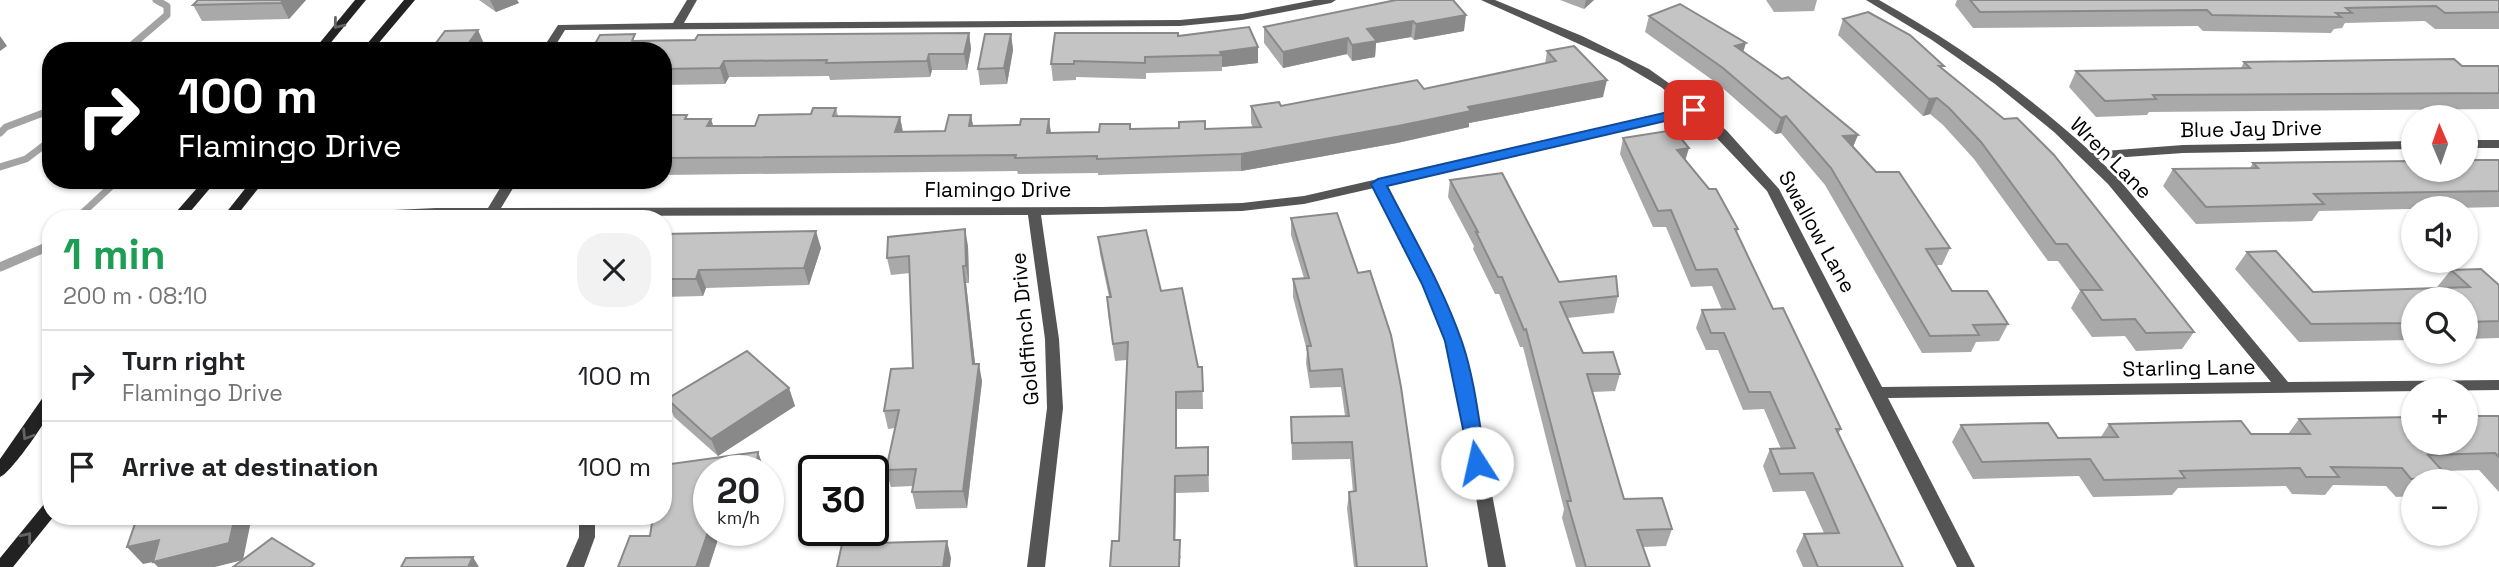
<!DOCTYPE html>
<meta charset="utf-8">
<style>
body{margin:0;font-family:"Space Grotesk",sans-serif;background:#f2f2f2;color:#202124;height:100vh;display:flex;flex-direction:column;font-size:26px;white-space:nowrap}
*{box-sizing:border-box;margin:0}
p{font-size:23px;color:#757577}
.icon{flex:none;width:38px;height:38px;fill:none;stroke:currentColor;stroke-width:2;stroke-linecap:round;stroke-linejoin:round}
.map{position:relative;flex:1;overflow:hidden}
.details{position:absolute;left:42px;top:210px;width:630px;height:315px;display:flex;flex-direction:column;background:#fff;border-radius:28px;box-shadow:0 2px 5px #0004}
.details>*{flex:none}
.guide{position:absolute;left:42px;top:42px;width:630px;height:147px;border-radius:28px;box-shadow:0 2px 5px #0004;background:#000;color:#fff;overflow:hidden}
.needle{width:46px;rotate:358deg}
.controls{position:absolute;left:2401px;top:105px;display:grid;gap:14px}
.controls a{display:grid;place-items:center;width:77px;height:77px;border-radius:50%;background:#fff;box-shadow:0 2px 5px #0004;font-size:35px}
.speed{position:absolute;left:693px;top:455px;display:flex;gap:14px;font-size:35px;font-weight:700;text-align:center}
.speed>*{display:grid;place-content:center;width:91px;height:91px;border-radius:50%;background:#fff;box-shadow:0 2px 5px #0004;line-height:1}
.speed small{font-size:18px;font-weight:400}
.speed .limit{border:4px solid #111;border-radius:10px;background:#fff;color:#111}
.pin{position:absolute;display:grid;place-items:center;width:60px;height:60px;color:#fff;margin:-30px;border-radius:14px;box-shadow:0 4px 10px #0006}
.me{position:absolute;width:77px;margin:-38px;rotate:350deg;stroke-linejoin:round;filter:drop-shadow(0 0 5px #0008)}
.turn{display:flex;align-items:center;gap:24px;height:147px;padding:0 21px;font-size:32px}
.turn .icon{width:91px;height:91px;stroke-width:2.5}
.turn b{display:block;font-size:49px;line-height:60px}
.round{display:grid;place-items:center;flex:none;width:74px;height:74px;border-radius:28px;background:#f2f2f2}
.head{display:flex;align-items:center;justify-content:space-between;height:119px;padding:0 21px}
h1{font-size:42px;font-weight:700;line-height:52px;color:#1e9e55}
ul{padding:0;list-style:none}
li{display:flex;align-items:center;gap:21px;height:91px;padding:0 21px;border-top:2px solid #e0e0e0}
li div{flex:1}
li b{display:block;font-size:26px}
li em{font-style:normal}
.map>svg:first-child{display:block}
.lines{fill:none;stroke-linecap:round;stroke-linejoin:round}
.stream-far1{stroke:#a3a3a3;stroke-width:7}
.stream{stroke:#a3a3a3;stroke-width:9}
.street{fill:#555;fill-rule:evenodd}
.secondary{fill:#222;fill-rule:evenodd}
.wall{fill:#a9a9a9}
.shaded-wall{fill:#898989}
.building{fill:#c4c4c4;stroke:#898989;stroke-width:2}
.oneway{stroke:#646464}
.route{fill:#1a73e8;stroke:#114b97;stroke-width:2}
.labels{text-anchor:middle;stroke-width:6;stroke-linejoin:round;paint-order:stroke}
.street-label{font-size:21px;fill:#000;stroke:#fff}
</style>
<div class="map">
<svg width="2499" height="567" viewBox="0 0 2499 567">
<rect width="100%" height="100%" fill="#fff"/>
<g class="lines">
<g class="stream-far1">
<polyline points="125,51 167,15 167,6 156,0"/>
<polyline points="0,133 6,127 51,110"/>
<polyline points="0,167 26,159 51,140"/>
<polyline points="76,219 118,180"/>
<polyline points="39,251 51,241"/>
</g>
<polyline class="stream" points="0,267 42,249"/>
<g class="street">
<polygon points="687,0 697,0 684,23 1180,20 1242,14 1314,0 1336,0 1331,3 1242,20 1180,26 565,30 552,51 541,51 558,25 673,23"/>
<path d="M 1481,0 L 1495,0 L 1582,36 L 1649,69 L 1684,94 L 1727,131 L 1779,189 L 1882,387 L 2271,382 L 2108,184 L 2054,132 L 1995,84 L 1932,40 L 1866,0 L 1879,0 C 1956,43 2026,93 2091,152 L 2183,145 L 2413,141 L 2413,149 L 2183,153 L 2098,159 L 2118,178 L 2288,382 L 2499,380 L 2499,390 L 1888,398 L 1975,567 L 1957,567 L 1767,191 L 1694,114 L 1385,185 L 1441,294 L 1467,364 L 1506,567 L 1488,567 L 1453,364 C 1433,302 1404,245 1374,188 L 1304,204 L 1242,211 L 1041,215 L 1059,339 L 1063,408 L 1045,567 L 1027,567 L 1047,408 L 1045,339 L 1028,215 L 436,216 L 284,219 L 290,215 L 436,208 L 488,208 L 505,180 L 518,180 L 501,208 L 1102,207 L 1242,203 L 1304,196 L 1687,108 L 1661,87 L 1619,62 Z"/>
<rect x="2466" y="140" width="33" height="8"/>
<polygon points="579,516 595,516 595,537 584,567 566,567 579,537"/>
</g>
<g class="secondary">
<polygon points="355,0 366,0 324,51 313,51"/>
<polygon points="404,0 415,0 372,51 361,51"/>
<polygon points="204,180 217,180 184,219 170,219"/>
<polygon points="252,180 265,180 234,219 221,219"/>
<path d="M 51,391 C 51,397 52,404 51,409 C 48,420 10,474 0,477 L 0,459 L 46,393 Z"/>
<polygon points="51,502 51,516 54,516 13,567 0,567 0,558 45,503"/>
</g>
</g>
<g class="wall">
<polygon points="306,0 289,19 202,21 193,5"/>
<polygon points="479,0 517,0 519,3 496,12"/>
<polygon points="1396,0 1464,31 1414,40 1411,37 1376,43 1375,57 1352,61 1347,54 1283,68 1264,43 1264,27"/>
<polygon points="1560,0 1594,0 1584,9"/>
<polygon points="1766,0 1817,0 1814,11 1774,12"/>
<polygon points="1957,0 2499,0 2499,29 2435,29 2425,21 2345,23 2342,28 2334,29 2331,33 2203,31 2198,26 1973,28 1955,5"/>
<polygon points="1649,16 1743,52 1858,135 1853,147 1950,248 1942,265 1936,265 1952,291 2008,324 1999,341 1976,342 1971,352 1922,353 1825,185 1781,133 1775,134 1718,84 1645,32"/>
<polygon points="1843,19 1942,69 2194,332 2182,349 2136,351 2125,336 2092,337 2071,308 2080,291 2058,261 2048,261 1974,159 1943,125 1930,114 1923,116 1838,35"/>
<polygon points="969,33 971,49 967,70 932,70 930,77 830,80 829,76 729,77 725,84 663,85 663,51 638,41"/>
<polygon points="1011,34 1013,50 1007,84 980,85 978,69"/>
<polygon points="1178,36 1258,47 1258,63 1222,67 1222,71 1146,73 1146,79 1076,77 1076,80 1053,81 1051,64"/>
<polygon points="1547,51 1603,97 1469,123 1469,127 1397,143 1241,171 1098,175 1098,173 1018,174 1017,171 663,175 663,115 688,119 711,119 713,126 755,126 811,114 836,108 838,116 900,117 903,132 945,131 971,115 973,126 1020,125 1049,119 1051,133 1099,132 1130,129 1253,128 1251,123 1251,106 1281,106 1424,89 1545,64"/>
<polygon points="2244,62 2462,66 2499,66 2499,109 2149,112 2147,115 2096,117 2069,87 2076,71 2241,68"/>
<polygon points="1623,138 1686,160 1738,229 1737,232 1773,309 1841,429 1838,434 1903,567 1803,567 1796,551 1804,534 1824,533 1805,491 1773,492 1763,466 1770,449 1781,449 1764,409 1743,410 1718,350 1706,350 1696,328 1702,310 1722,310 1712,286 1691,287 1666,227 1653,227 1620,154"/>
<polygon points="2499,160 2499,207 2319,211 2312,221 2196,224 2163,186 2173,169 2250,168 2253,163"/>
<polygon points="369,180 437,180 434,184 372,186"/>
<polygon points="1450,180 1559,282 1618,296 1614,313 1567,318 1583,353 1620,374 1615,391 1593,392 1624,499 1672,529 1666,546 1643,547 1650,567 1576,567 1562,518 1564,509 1523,347 1520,347 1499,294 1495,294 1473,249 1474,246 1448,197"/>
<polygon points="1291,218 1427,567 1354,567 1347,509 1349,492 1353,492 1350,459 1292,460 1291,417 1345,416 1341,387 1310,388 1306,363 1307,351 1293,297 1293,279 1304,278 1291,235"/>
<polygon points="663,234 821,248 809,285 706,288 703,296 663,297"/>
<polygon points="1098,237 1161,291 1198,367 1202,367 1203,409 1177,409 1177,448 1208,447 1209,492 1176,493 1175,540 1181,558 1119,541 1127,360 1115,361 1108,314 1107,297 1109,297 1100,254"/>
<polygon points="968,246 969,283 966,283 975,364 982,381 967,508 916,509 912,492 913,486 891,487 886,470 895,428 888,429 884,411 913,368 910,273 891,275 887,258"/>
<polygon points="2247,252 2313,292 2439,288 2437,287 2451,270 2499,285 2499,338 2466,339 2466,299 2413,299 2413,340 2299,342 2235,269"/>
<polygon points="789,388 795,406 718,456 674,417 667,399"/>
<polygon points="2499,416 2499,492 2479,470 2442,471 2449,478 2446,481 2413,481 2413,496 2396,497 2386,486 2333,485 2325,495 2292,494 2286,486 2178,488 2172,495 2093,497 2079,476 1973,479 1952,442 1961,425 2058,438 2101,437 2109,424 2251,434 2288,434 2299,419"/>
<polygon points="758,452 764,471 709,471 709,530 742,530 720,533 709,567 618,567 630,536 650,536 653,516 663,516 663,465"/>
</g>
<g class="shaded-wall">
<polygon points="283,0 306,0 289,19 281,3"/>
<polygon points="490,0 517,0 519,3 496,12"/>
<polygon points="1586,0 1594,0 1584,9"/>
<polygon points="1466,15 1464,31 1414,40 1416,24"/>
<polygon points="1413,21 1411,37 1376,43 1375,57 1352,61 1352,45 1367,29"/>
<polygon points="478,30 485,46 482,51 463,51"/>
<polygon points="969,33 971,49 967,70 964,54"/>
<polygon points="1011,34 1013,50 1007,84 1004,68"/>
<polygon points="0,36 7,46 0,51"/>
<polygon points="1348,38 1347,54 1283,68 1283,52"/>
<polygon points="1746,43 1741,59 1735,46"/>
<polygon points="1258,47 1258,63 1222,67 1222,55 1220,52"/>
<polygon points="929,54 932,70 930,77 927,61"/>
<polygon points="724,61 729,77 725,84 720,68"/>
<polygon points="1607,80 1603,97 1469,123 1469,127 1397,143 1241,171 1241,154 1468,107"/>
<polygon points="1937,98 1930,114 1923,116 1929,99"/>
<polygon points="971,115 974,131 969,126"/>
<polygon points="1786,116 1781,133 1775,134 1781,118"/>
<polygon points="900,117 903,133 895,132"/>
<polygon points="711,119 716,135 707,126"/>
<polygon points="1049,119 1051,135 1047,133"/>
<polygon points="1858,135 1851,151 1843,136"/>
<polygon points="1689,148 1684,165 1677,150"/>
<polygon points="965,229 968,246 969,283 966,266"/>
<polygon points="816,231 821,248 809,285 804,268"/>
<polygon points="963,266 966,283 977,381 973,364"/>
<polygon points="699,270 706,288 703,296 696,279"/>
<polygon points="979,364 982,381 967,508 963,491"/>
<polygon points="789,388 795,406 718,456 711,439"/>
<polygon points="1176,392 1177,409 1177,465 1176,448"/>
<polygon points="758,452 764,469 764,471 756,471"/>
<polygon points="1175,476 1176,493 1175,558 1174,540"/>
<polygon points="235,516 252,516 243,560 215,567 158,567 153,562 143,564 127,547"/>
<polygon points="709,530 719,530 720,533 709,567 696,567"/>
<polygon points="947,541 951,558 950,567 943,567"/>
<polygon points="473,557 479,567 468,567"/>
</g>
<g class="building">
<polygon points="198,0 283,0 281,3 193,5"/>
<polygon points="1396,0 1453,0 1466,15 1416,24 1413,21 1367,29 1377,41 1352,45 1348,38 1283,52 1264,27"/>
<polygon points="1970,0 2499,0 2499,12 2445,13 2436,6 2346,8 2352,13 2336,13 2341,17 2212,15 2207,10 1980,12"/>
<polygon points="1680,4 1746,43 1735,46 1782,79 1788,77 1858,135 1843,136 1876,172 1899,172 1950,248 1926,249 1952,291 1987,291 2008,324 1973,325 1979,335 1930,336 1831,168 1786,116 1781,118 1723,68 1649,16"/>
<polygon points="1868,12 1910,35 1944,66 1939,66 2004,119 2017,118 2054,155 2194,332 2146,333 2135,319 2102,320 2081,290 2102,290 2067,244 2056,244 1981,142 1949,108 1937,98 1929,99 1843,19"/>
<polygon points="1249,27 1258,47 1220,52 1222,55 1145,57 1145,63 1074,61 1074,64 1051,64 1055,33 1178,33 1178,36"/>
<polygon points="478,30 463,51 430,51 445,31"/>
<polygon points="969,33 964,54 929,54 927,61 826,63 827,60 724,61 720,68 663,69 663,51 591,51 600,35 635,34 632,41 695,40 698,35"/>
<polygon points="985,34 1011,34 1004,68 978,69"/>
<polygon points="1574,46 1607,80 1468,107 1471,111 1398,126 1241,154 1097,159 1097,156 1015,158 1016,155 663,158 663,115 687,115 685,119 711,119 707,126 755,126 759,115 811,114 813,108 836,108 833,116 900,117 895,132 945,131 949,115 971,115 969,126 1020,125 1021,119 1049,119 1047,133 1099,132 1100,124 1130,124 1130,129 1179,128 1179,122 1205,121 1205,129 1261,127 1251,106 1279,102 1281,106 1417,80 1424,89 1556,61 1547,51"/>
<polygon points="2454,59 2462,66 2499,66 2499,93 2153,95 2156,99 2105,101 2076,71 2250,68 2244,62"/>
<polygon points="1674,130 1689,148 1677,150 1709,189 1716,189 1738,229 1735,229 1773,309 1783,308 1841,429 1836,429 1903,567 1818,567 1804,534 1839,533 1813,473 1780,474 1770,449 1795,448 1770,392 1749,392 1724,333 1711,333 1702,310 1735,309 1717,269 1696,270 1671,210 1658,211 1623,138"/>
<polygon points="2466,160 2499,160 2499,191 2314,194 2324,204 2206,207 2173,169 2258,168 2253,163 2413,161 2413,170 2466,170"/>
<polygon points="1502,173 1559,282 1616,276 1618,296 1560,302 1583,353 1613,352 1620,374 1587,374 1624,499 1662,498 1672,529 1637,530 1650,567 1586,567 1567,501 1571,501 1526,329 1524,330 1502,277 1498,277 1476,232 1478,232 1450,180"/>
<polygon points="1337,213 1358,273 1370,271 1391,335 1401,387 1427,567 1357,567 1349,492 1356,491 1352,442 1292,443 1291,417 1349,416 1342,369 1310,371 1307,346 1311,346 1293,279 1309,278 1291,218"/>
<polygon points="965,229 966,266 963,266 973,364 979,364 963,491 912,492 916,469 886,470 899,410 884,411 891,369 913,368 909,256 887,258 888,237"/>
<polygon points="1146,230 1161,291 1182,288 1198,367 1202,367 1203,391 1176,392 1176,448 1208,447 1208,475 1175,476 1174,540 1180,540 1179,567 1110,567 1112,541 1119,541 1128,342 1113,344 1107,297 1111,297 1098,237"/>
<polygon points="816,231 804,268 699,270 696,279 663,279 663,234"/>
<polygon points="2276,251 2313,292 2470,287 2451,270 2481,269 2499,285 2499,321 2466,322 2466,299 2413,299 2413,323 2311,324 2247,252"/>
<polygon points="747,351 789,388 711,439 667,399"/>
<polygon points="2466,416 2499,416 2499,457 2495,453 2428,455 2449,478 2411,479 2402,468 2331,467 2339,477 2306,477 2300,468 2180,471 2185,478 2104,480 2090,459 1982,462 1961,425 2048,423 2058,438 2118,437 2109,424 2241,421 2251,434 2310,434 2299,419 2413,417 2413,443 2466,443"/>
<polygon points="758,452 756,471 709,471 709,529 696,567 618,567 630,536 650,536 653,516 663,516 663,465"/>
<polygon points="139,516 235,516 229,543 153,562 159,540 127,547 136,521"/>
<polygon points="272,538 314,564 311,567 233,567"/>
<polygon points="947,541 943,567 837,567 842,544"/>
<polygon points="473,557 468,567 401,567 406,558"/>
</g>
<defs><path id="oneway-chevron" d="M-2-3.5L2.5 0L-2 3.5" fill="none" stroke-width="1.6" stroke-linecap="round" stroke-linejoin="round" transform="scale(1.75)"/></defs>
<g class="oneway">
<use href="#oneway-chevron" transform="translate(338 24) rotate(129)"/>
<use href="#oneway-chevron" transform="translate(27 435) rotate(122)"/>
<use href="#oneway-chevron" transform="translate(27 537) rotate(-51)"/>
</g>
<path class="route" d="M 1694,106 L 1701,110 L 1699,113 L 1387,186 C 1413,237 1443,287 1462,342 C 1475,380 1479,423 1486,463 L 1484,468 L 1471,468 L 1445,341 L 1422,284 L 1371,184 L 1378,179 Z"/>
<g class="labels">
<g class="street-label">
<text transform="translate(2251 129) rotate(-1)" y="7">Blue Jay Drive</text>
<text transform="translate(2111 158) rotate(45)" y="7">Wren Lane</text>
<text x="998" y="197">Flamingo Drive</text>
<text transform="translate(1817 232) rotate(61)" y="7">Swallow Lane</text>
<text transform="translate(1025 329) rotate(-95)" y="7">Goldfinch Drive</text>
<text transform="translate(2189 368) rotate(-1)" y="7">Starling Lane</text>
</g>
</g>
</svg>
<div class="controls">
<a><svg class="needle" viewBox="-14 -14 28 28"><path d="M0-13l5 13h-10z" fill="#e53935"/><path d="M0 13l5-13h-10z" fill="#757577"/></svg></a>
<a><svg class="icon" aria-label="sound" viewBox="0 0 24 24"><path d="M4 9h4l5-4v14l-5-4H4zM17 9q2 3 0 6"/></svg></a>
<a><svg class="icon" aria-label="search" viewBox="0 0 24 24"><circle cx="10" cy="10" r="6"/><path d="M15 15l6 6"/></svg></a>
<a>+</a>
<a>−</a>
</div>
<div class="speed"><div>20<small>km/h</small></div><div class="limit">30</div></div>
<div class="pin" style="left:1694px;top:110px;background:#d93025"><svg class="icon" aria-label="arrive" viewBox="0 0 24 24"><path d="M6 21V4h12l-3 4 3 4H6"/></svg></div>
<svg class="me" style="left:1477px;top:463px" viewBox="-20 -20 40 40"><circle r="19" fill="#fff"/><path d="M0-13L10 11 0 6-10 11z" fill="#1a73e8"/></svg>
<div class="guide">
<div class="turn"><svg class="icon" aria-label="right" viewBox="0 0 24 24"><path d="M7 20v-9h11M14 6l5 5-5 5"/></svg><div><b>100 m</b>Flamingo Drive</div></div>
</div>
<section class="details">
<div class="head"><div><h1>1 min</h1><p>200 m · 08:10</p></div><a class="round"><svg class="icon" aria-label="close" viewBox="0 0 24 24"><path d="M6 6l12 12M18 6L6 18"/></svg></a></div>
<ul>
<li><svg class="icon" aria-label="right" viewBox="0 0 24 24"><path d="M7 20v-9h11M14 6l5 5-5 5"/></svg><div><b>Turn right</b><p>Flamingo Drive</p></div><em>100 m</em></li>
<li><svg class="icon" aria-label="arrive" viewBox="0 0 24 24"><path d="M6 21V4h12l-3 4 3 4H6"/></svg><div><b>Arrive at destination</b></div><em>100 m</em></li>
</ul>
</section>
</div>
